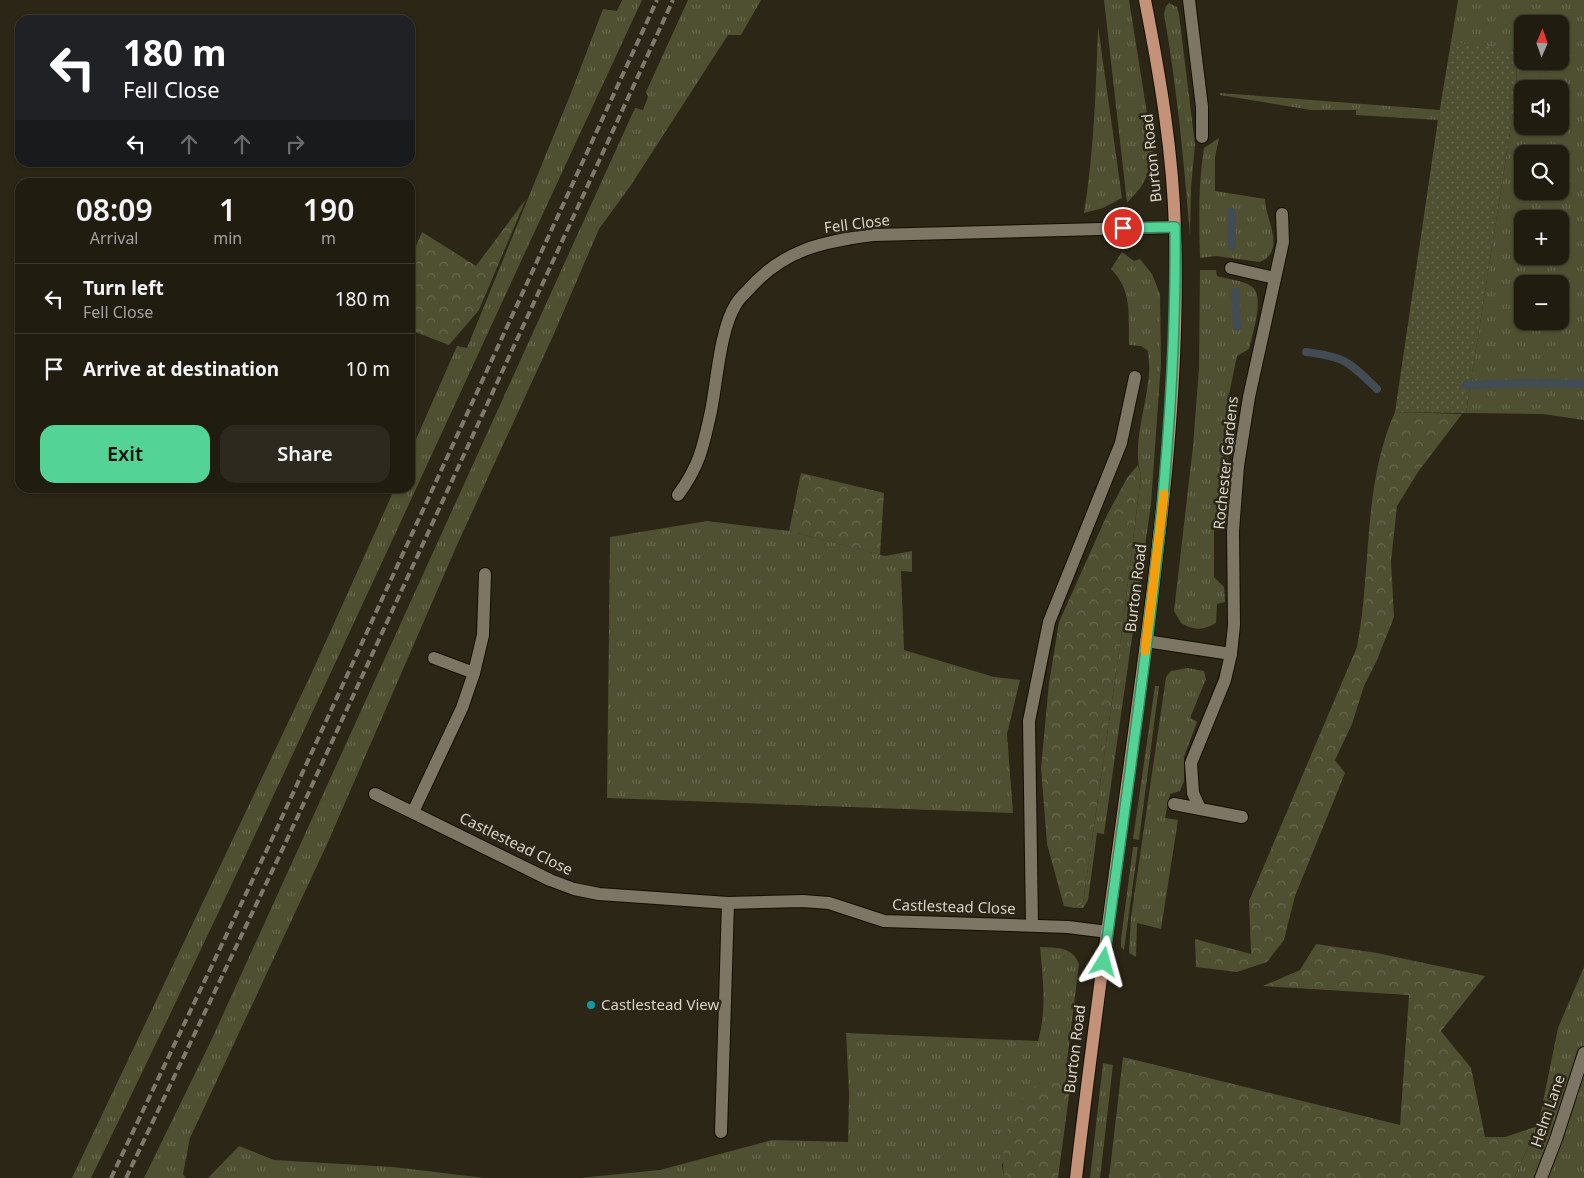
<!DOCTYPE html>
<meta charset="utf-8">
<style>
body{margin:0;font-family:"Noto Sans",sans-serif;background:#2d291e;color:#f1f3f6;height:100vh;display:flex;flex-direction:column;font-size:19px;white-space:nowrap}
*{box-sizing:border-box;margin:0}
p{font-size:16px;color:#a2a19f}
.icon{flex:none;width:28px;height:28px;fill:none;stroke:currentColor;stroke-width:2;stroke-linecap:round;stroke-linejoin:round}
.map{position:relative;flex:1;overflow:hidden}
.panel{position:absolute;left:15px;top:178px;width:400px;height:315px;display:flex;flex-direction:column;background:#211c10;border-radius:15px;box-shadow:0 1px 4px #0004,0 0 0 1px #3e3a30}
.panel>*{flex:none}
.banner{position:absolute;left:15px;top:15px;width:400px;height:152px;border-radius:15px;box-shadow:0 1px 4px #0004,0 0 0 1px #3e3a30;background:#202124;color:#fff;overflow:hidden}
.needle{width:32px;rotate:2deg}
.tools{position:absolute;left:1514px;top:15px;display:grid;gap:10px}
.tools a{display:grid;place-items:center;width:55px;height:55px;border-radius:10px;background:#211c10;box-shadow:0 1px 4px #0004,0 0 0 1px #3e3a30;font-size:25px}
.pin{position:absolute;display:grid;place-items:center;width:42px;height:42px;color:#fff;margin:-21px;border:2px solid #fff;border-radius:50%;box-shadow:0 1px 5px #0007}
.me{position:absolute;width:55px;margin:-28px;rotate:8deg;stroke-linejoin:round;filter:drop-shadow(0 0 4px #0008)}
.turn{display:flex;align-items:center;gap:18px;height:105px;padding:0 25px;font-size:22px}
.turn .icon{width:65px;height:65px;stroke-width:2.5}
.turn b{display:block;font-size:35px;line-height:42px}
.lanes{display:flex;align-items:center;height:48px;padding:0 25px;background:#0003;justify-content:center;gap:25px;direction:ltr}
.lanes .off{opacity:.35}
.eta{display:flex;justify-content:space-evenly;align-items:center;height:85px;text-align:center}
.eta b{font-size:30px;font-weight:600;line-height:35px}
.cta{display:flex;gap:10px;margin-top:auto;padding:10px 25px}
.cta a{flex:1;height:58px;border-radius:15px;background:#54d396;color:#111;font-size:20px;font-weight:600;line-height:58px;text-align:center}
.cta a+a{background:#2d291e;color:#f1f3f6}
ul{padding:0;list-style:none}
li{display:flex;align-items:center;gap:15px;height:70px;padding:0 25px;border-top:1px solid #3e3a30}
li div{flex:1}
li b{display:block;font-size:19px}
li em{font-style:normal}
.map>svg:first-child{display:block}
.grass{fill:url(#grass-tufts);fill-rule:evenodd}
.forest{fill:url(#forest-crowns)}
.park{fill:url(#park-dots)}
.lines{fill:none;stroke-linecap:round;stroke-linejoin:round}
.stream{stroke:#414c55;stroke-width:8}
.minor-casing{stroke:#140e02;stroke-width:14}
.major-casing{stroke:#140e02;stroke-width:14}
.minor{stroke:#7d7664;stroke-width:12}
.major{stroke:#c49179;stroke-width:12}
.rail{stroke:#7e796c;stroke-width:4;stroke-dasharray:8 4;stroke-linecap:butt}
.route-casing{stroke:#378962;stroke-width:12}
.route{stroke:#54d396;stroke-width:9}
.slow{stroke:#f59e0b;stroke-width:9}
.culture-dot{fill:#0f9aa8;stroke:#2c2616;stroke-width:2}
.labels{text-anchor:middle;stroke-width:5;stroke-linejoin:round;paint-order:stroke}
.street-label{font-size:15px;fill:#d8d4ca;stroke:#2c2616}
.poi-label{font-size:15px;fill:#d8d4ca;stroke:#2c2616;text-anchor:start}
</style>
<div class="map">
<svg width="1584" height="1178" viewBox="0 0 1584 1178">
<defs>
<pattern id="grass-tufts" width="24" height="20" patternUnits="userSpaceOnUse" patternTransform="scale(1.25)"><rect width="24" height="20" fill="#4e5031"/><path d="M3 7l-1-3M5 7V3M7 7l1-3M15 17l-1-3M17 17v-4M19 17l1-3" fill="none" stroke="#67684e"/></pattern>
<pattern id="forest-crowns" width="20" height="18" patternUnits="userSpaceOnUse" patternTransform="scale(1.25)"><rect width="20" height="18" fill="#4e5031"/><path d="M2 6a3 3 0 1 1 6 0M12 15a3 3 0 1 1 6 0" fill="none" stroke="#67684e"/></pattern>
<pattern id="park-dots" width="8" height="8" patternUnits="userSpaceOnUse" patternTransform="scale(1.25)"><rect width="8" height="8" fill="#4e5031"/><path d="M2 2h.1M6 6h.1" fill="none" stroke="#67684e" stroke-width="1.8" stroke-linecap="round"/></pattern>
</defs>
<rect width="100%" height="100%" fill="#2c2616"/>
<g class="grass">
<path d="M 622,0 L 642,0 C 459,393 281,788 91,1178 L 72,1178 L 313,670 L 395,488 L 410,488 L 410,453 L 457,346 L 467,348 L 571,93 L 603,9 L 617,11 Z"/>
<polygon points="688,0 761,0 741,35 728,35 631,185 599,229 553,336 457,545 328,842 190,1138 183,1174 186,1178 144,1178 210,1043 635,108 643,110 648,97 646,92"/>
<polygon points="1104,0 1129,0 1153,151 1147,176 1141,187 1127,203"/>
<path d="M 1458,0 L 1584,0 L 1584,420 L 1543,414 L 1466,413 L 1516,94 L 1517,52 L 1451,42 ZM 1522,24 L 1560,24 L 1560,61 L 1522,61 ZM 1522,89 L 1560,89 L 1560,126 L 1522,126 ZM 1522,154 L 1560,154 L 1560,191 L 1522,191 ZM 1522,219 L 1560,219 L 1560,256 L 1522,256 ZM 1522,284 L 1560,284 L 1560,321 L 1522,321 Z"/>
<path d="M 1169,3 L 1177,7 L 1179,14 L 1195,145 L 1191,187 L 1190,236 C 1184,162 1177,88 1164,14 L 1166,6 Z"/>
<path d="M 1098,26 L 1122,198 L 1103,208 L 1084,213 C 1094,151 1096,88 1098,26 Z"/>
<polygon points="1220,93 1440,110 1438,120 1356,115 1356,110 1311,110 1220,95"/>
<path d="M 1219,138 L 1215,157 L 1215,191 L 1265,199 C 1265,219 1287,250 1260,262 L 1216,256 L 1200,258 C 1199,221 1198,185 1204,148 Z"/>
<path d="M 1122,252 L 1134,261 L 1140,259 L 1152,274 L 1160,294 L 1161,363 L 1151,504 L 1104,834 L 1097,833 L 1088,900 L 1083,908 L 1075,908 L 1083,903 L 1121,638 L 1141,475 C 1132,447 1145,411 1148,382 C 1150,372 1149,361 1148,351 L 1141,346 L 1129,345 C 1128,316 1133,291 1111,269 Z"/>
<path d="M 1200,270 L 1216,270 L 1217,276 C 1227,279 1242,280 1251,286 C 1266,295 1252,334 1249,349 L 1237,356 L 1226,409 L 1233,420 L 1227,464 L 1224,515 L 1214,523 L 1214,577 L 1224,587 L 1225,602 L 1217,604 L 1216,623 C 1203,631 1193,630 1181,623 L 1174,611 L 1193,446 L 1199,368 Z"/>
<polygon points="707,521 789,531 885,556 912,551 912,572 901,571 904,650 994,677 1020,680 1007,734 1013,813 607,798 610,537"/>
<polygon points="1187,668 1204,671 1206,679 1190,718 1197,722 1184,757 1184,781 1180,791 1170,794 1165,818 1178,820 1161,929 1137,923 1136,957 1129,953 1131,917 1166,677 1171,671"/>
<polygon points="1155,686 1159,686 1139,840 1133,839"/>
<polygon points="1133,847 1138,847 1124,950 1121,947 1121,939"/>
<path d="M 1040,947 C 1057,948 1072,946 1079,964 L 1067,1061 L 1074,1062 L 1072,1073 L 1038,1084 L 1002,1165 L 1004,1178 L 579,1178 L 660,1170 L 772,1140 L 848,1142 L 849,1093 L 846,1033 L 1038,1041 C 1047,1009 1043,980 1040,947 Z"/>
<polygon points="1584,967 1584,1178 1514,1178 1538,1126 1558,1028"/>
<polygon points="1103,1063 1113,1065 1100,1178 1090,1178"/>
<polygon points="239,1146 274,1160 393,1167 485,1178 208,1178"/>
</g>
<g class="forest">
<polygon points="526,199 479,310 449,345 410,330 410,260 422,232 476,266"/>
<path d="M 1395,412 L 1462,414 L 1418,472 L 1397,506 L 1391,561 L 1394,617 L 1377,660 L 1364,686 L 1352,724 L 1335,760 L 1345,773 L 1295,896 L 1284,940 L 1267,962 L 1237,972 L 1196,967 L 1195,939 L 1251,954 L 1249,901 L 1357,647 C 1372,569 1362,486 1395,412 Z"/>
<polygon points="1138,465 1141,475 1121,638 1083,903 1075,908 1064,906 1047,844 1041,768 1049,683 1059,622 1107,515 1127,478"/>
<polygon points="801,473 884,493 880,555 789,531"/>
<polygon points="1316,944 1377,953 1485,976 1441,1031 1471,1068 1485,1137 1505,1137 1538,1126 1514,1178 1109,1178 1123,1057 1400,1125 1409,995 1263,986 1300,970"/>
<path d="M 1072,1073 L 1058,1178 L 1004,1178 C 1000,1147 1009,1102 1038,1084 C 1048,1079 1061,1076 1072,1073 Z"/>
</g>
<polygon class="park" points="1451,42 1517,51 1516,94 1466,413 1395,412 1438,120"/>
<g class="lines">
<g class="stream">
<polyline points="1231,212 1232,246"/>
<polyline points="1235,292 1237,327"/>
<path d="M 1306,352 C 1346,357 1349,362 1377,389"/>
<polyline points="1466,385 1527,383 1584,384"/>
</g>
<g class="minor-casing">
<g id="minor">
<polyline points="1189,0 1202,107 1202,137"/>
<polyline points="1231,268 1275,278"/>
<path d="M 678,495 C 700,465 703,447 711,411 C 717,381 720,329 736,304 C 739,299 744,294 748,290 C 783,250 823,241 874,235 L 1175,227"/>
<polyline points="1146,641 1231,654"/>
<polyline points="434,658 474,673 483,635 485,574"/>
<polyline points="375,794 550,880 574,889 599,894 728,903 803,901 829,903 884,921 1068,927 1108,932"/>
<polyline points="1174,804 1242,817"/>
<polyline points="1200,809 1193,793 1191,763 1225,680 1231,654 1234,625 1233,531 1238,466 1249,397 1283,242 1282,214"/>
<polyline points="413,812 462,708 474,673"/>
<polyline points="1032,925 1029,721 1049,622 1121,443 1135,377"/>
<polyline points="721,1132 728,903"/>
<polyline points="1541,1178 1556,1139 1584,1053"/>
</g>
</g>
<g class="major-casing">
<path id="major" d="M 1076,1178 C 1095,1012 1119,847 1141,681 C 1161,532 1180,381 1175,230 C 1173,153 1160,76 1145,0"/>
</g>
<use href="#minor" class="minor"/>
<use href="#major" class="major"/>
<g class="rail">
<polyline points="111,1178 272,839 657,0"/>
<polyline points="126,1178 285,844 673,0"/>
</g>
</g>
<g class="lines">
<g class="route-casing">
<path id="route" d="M 1104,962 C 1136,718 1178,474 1175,227 L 1123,228"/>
</g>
<use href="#route" class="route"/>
<polyline class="slow" points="1145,651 1164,494"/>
</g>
<circle class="culture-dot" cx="591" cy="1005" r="5"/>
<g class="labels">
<g class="street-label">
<text transform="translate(1152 158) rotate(-96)" y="5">Burton Road</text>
<text transform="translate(857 224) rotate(-7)" y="5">Fell Close</text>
<text transform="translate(1226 463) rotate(-84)" y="5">Rochester Gardens</text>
<text transform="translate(1136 588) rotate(-83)" y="5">Burton Road</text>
<text transform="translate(516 844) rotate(26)" y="5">Castlestead Close</text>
<text transform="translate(954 907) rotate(2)" y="5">Castlestead Close</text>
<text transform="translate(1075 1049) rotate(-83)" y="5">Burton Road</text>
<text transform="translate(1548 1111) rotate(-71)" y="5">Helm Lane</text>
</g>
<g class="poi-label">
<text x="601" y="1010">Castlestead View</text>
</g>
</g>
</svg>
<div class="tools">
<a><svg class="needle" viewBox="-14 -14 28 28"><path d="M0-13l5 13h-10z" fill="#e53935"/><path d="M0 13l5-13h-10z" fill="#a2a19f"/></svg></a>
<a><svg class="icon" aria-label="sound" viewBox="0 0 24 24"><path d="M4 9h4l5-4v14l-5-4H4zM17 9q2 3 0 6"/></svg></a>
<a><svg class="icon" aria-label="search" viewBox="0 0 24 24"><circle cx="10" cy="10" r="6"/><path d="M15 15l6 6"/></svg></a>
<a>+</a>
<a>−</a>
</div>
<div class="pin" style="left:1123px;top:228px;background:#d93025"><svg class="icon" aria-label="arrive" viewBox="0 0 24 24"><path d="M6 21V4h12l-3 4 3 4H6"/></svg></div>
<svg class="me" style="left:1104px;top:962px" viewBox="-20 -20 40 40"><path d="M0-17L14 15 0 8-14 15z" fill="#54d396" stroke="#fff" stroke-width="4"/></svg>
<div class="banner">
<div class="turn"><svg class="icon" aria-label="left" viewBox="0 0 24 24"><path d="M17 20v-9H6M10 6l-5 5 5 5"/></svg><div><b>180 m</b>Fell Close</div></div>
<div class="lanes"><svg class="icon" aria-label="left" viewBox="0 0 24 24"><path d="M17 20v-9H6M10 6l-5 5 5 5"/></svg><svg class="icon off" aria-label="ahead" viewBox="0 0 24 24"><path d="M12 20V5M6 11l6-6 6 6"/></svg><svg class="icon off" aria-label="ahead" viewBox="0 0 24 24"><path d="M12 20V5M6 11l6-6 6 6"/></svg><svg class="icon off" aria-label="right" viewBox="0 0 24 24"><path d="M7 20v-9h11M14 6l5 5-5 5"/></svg></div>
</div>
<section class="panel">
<div class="eta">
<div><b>08:09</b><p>Arrival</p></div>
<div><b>1</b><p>min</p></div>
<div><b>190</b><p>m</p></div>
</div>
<ul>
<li><svg class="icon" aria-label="left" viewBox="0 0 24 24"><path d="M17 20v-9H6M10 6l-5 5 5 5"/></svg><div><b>Turn left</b><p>Fell Close</p></div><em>180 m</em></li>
<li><svg class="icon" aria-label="arrive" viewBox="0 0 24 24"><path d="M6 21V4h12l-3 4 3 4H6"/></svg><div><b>Arrive at destination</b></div><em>10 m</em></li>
</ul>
<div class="cta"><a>Exit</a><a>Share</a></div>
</section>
</div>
